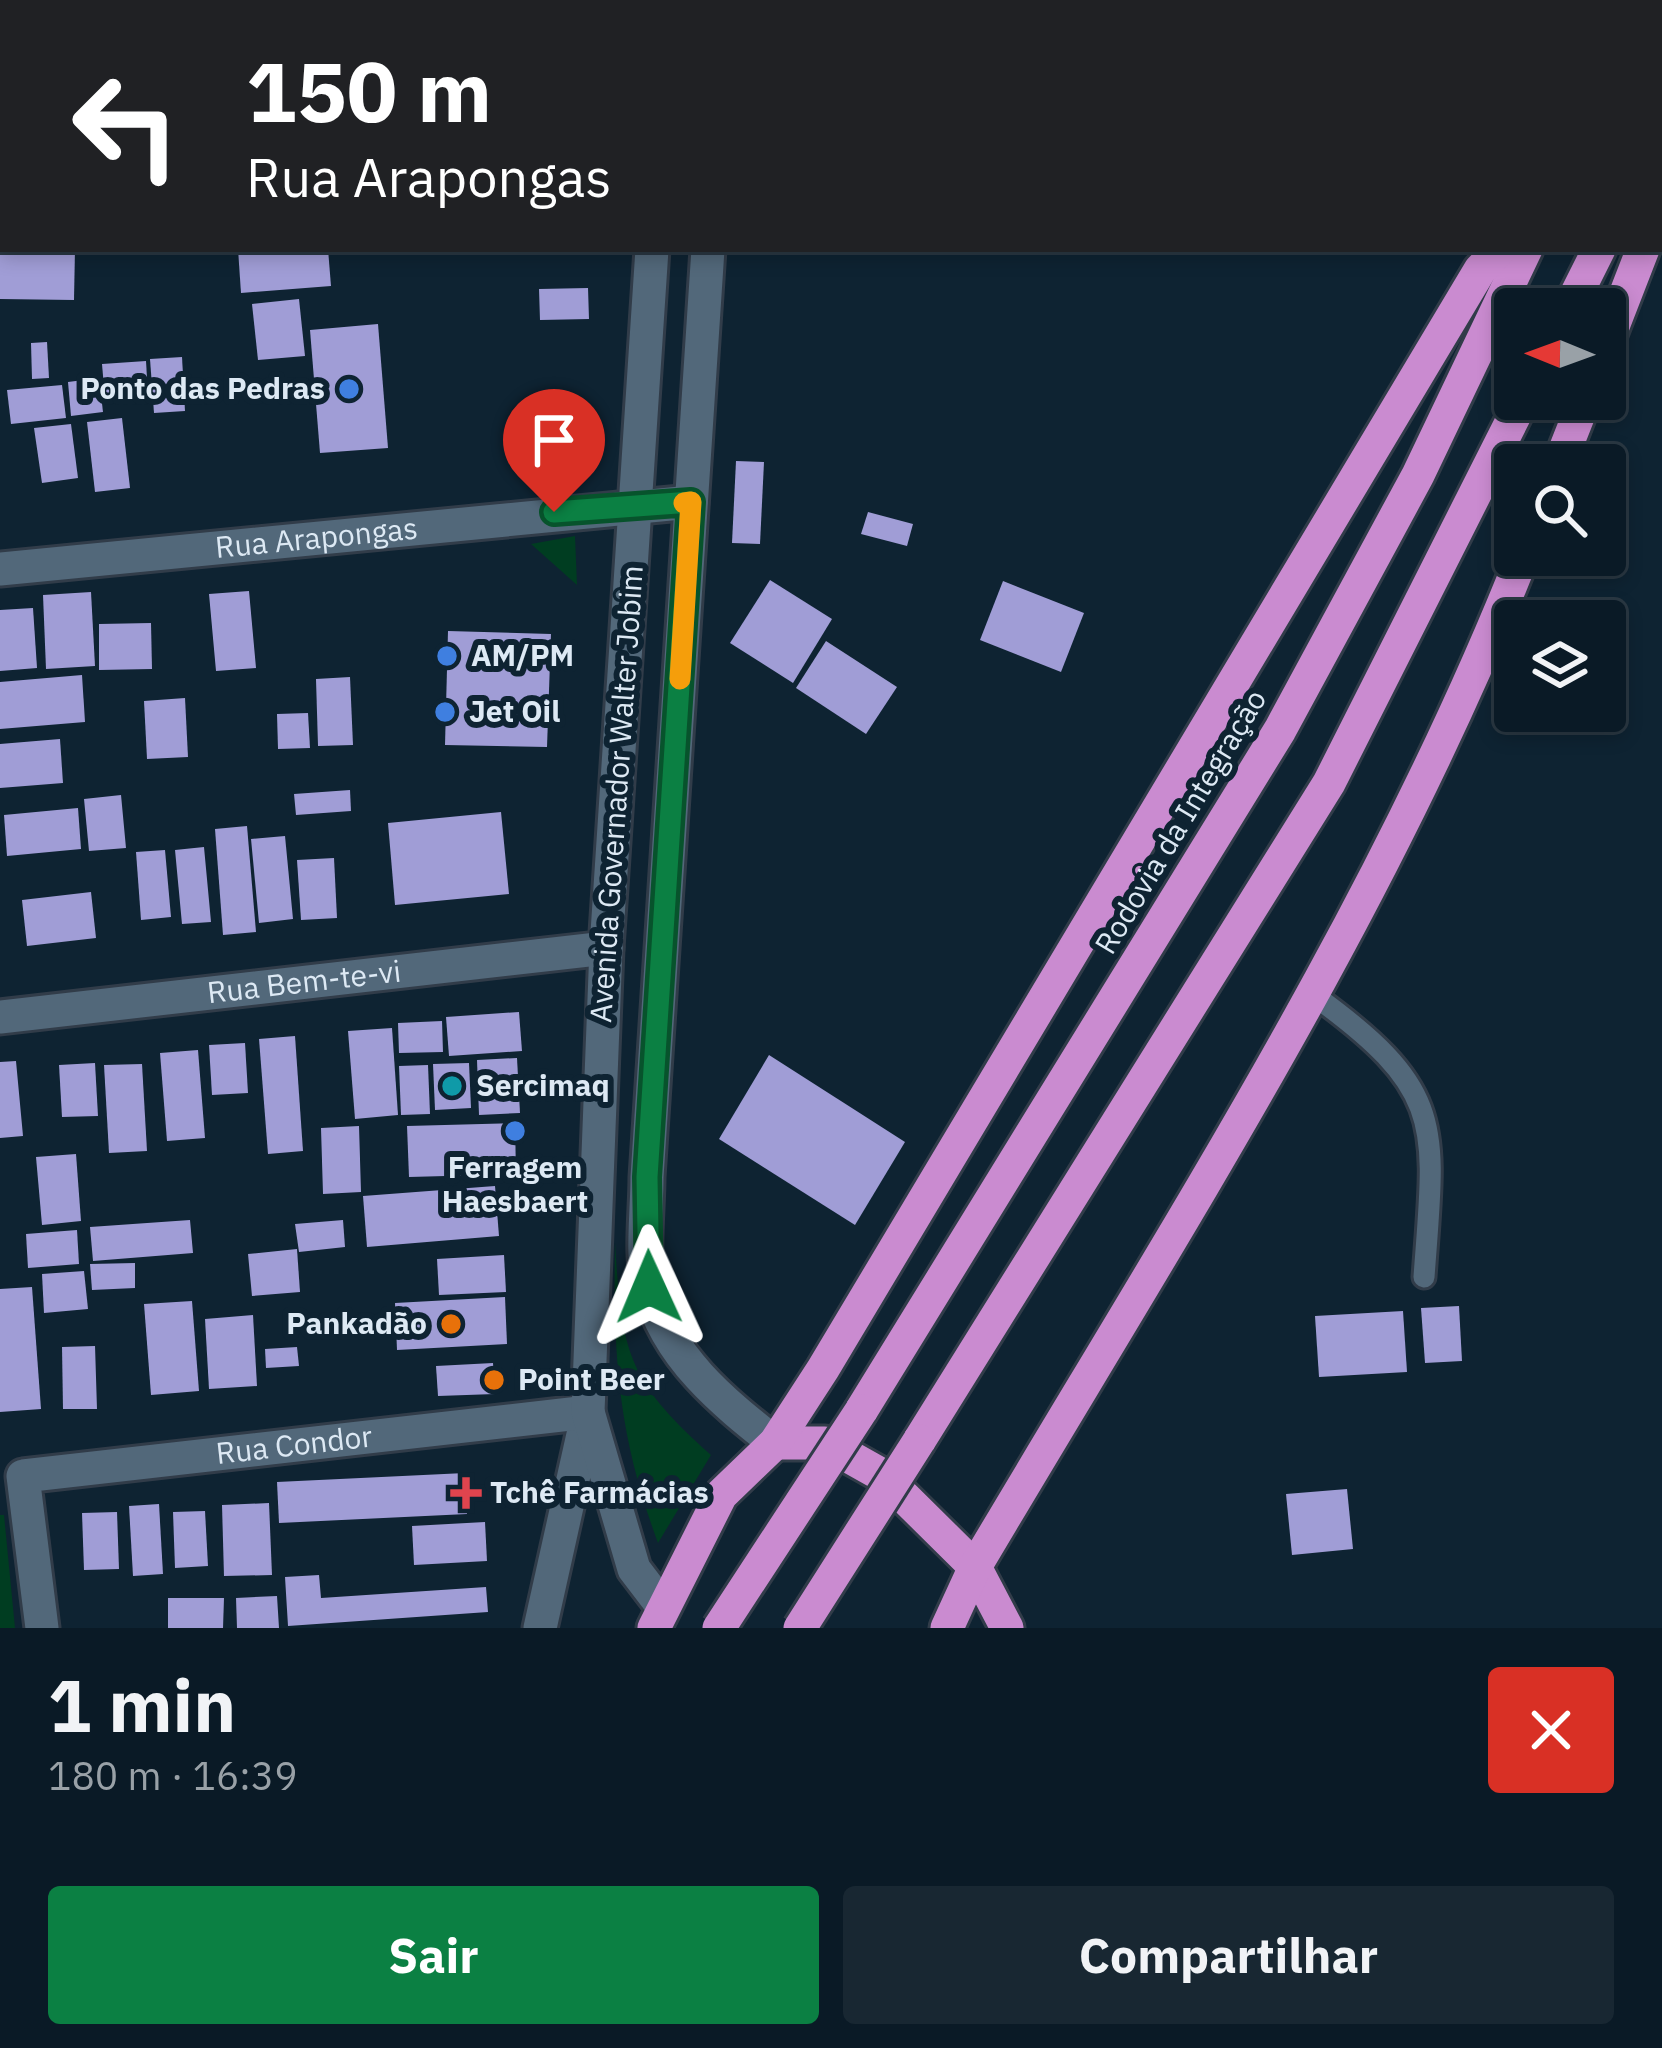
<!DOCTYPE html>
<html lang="pt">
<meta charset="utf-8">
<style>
body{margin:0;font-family:"IBM Plex Sans",sans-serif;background:#182732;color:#f1f3f6;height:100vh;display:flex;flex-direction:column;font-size:45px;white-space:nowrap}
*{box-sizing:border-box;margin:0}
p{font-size:39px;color:#99a1a7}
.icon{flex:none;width:66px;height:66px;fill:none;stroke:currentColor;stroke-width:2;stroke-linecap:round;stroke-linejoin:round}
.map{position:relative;height:1628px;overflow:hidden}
.side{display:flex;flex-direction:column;background:#0a1a26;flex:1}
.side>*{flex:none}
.top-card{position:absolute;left:0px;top:0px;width:1662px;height:252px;box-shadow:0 6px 18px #0003,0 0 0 3px #2a3843;background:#202124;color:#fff;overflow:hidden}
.needle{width:78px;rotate:271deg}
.buttons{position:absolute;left:1494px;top:288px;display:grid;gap:24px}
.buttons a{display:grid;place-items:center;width:132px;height:132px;border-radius:12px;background:#0a1a26;box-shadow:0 6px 18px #0003,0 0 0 3px #2a3843;font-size:60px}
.pin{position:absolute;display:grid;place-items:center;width:102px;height:102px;color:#fff;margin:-123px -51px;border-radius:50% 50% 50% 0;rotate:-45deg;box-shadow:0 0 12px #0007}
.pin .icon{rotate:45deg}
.me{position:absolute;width:132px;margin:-66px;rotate:359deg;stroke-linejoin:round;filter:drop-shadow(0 0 9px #0008)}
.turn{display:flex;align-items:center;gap:42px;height:252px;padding:0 48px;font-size:54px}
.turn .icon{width:156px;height:156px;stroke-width:2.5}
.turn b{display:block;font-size:84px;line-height:102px}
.round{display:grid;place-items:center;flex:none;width:126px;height:126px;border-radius:12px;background:#182732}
.overview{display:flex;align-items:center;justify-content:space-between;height:204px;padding:0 48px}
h1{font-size:72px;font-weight:800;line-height:90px}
.action{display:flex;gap:24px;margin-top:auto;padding:24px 48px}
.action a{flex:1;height:138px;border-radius:12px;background:#0b8043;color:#fff;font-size:48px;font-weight:800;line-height:138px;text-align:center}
.action a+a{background:#182732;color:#f1f3f6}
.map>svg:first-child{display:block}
.green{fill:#003d21}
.building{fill:#a09dd6}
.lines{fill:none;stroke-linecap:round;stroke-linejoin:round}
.service-casing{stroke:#313c49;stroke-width:27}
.minor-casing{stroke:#313c49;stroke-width:39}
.tertiary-casing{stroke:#313c49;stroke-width:39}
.secondary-casing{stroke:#313c49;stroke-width:39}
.trunk-casing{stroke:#313c49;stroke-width:39}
.service{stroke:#52687a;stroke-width:21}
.minor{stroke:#52687a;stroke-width:33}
.tertiary{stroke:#52687a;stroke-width:33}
.secondary{stroke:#52687a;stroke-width:33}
.trunk{stroke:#ca8bd0;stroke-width:33}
.trunk-bridge-casing{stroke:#313c49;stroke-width:39;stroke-linecap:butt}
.trunk-bridge{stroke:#ca8bd0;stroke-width:33}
.route-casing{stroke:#07532c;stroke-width:30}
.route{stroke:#0b8043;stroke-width:21}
.slow{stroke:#f59e0b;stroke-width:21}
.shop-dot{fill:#3f7fe0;stroke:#0e2332;stroke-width:4.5}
.culture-dot{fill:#0f9aa8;stroke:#0e2332;stroke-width:4.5}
.food-dot{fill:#e8710a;stroke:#0e2332;stroke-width:4.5}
.health-dot{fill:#e0444e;stroke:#0e2332;stroke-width:4.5}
.labels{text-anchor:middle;stroke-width:12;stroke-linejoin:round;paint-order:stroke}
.poi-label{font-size:30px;font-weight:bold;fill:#dde9f4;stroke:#0e2332;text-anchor:start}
.street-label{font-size:30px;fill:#dde9f4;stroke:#0e2332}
</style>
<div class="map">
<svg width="1662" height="1628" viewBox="0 0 1662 1628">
<rect width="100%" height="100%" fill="#0e2332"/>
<g class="green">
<polygon points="575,536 577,585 531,544"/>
<path d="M 615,1243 C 622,1353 627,1380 711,1455 L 658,1543 C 618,1434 613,1358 615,1243 Z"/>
<polygon points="0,1515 4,1515 15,1628 0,1628"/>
</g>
<g class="building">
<polygon points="0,249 75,249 74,300 0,299"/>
<polygon points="238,249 328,249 331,286 241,293"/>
<polygon points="588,288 589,319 540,320 539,289"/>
<polygon points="299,299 305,356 258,360 252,304"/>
<polygon points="378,324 388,448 320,453 310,330"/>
<polygon points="47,342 49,378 32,379 31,343"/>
<polygon points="182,357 185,411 154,413 150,359"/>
<polygon points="146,361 148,395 105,399 102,364"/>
<polygon points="99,378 103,412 71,416 68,382"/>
<polygon points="62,385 66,418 11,424 7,390"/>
<polygon points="122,418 130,488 95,492 87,422"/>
<polygon points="71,424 78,478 42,483 34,428"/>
<polygon points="736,461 764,462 760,544 732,543"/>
<polygon points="868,512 913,524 907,546 861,534"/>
<polygon points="770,580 832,619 793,683 730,643"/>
<polygon points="1003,581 1084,613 1061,672 980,640"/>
<polygon points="249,591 256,668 216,671 209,594"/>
<polygon points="91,592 95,666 46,669 43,595"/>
<polygon points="33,608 37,668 0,671 0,610"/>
<polygon points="151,623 152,669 99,670 99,624"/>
<polygon points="448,631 551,634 547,747 445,745"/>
<polygon points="826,641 897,687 866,734 796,688"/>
<polygon points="82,675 85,722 0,729 0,682"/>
<polygon points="350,677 353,745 318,746 316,679"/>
<polygon points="185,698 188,757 147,759 144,701"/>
<polygon points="308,713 310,748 278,749 277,714"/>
<polygon points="60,739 63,783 0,788 0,744"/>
<polygon points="350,790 351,811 296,815 294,794"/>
<polygon points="121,795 126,848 89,851 84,799"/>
<polygon points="78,808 81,849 7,856 4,815"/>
<polygon points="501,812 509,894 395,905 388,823"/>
<polygon points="247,826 256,932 223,935 215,829"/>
<polygon points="285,836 293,919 259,923 251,839"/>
<polygon points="204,847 211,922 182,924 175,850"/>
<polygon points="165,850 171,917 141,920 136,852"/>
<polygon points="334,858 337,918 301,920 297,860"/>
<polygon points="91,892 96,938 27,946 22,900"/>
<polygon points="519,1012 522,1051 449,1056 446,1017"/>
<polygon points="442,1021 443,1052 399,1053 398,1023"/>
<polygon points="392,1028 398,1115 355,1119 348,1031"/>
<polygon points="295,1036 303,1151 268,1154 259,1039"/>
<polygon points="245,1043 248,1093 212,1095 209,1045"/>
<polygon points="198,1050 205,1138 167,1141 160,1053"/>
<polygon points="769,1055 905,1142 855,1225 719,1139"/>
<polygon points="517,1058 520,1113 479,1115 477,1060"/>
<polygon points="16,1061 23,1136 0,1138 0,1062"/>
<polygon points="95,1063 98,1116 62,1117 59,1065"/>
<polygon points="469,1063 471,1108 435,1110 433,1064"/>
<polygon points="142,1064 147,1151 109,1153 104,1065"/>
<polygon points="428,1065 430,1114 401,1115 399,1066"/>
<polygon points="515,1123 516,1174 409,1177 407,1126"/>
<polygon points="359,1126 361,1192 323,1194 321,1128"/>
<polygon points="76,1154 81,1221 42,1225 36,1157"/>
<polygon points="495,1186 499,1236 367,1247 363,1196"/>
<polygon points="190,1220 193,1253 93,1261 90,1227"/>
<polygon points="343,1220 345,1247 299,1252 295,1224"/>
<polygon points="77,1230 79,1264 28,1268 26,1234"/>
<polygon points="297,1249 300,1292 252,1296 248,1254"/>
<polygon points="504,1255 506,1292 439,1295 437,1259"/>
<polygon points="135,1263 135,1288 92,1290 90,1264"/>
<polygon points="84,1271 88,1309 44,1313 42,1274"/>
<polygon points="32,1287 41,1409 0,1412 0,1289"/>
<polygon points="505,1297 507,1344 397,1350 395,1303"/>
<polygon points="192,1301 199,1391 151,1395 144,1304"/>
<polygon points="1459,1306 1462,1361 1425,1363 1421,1308"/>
<polygon points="1403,1311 1407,1372 1319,1377 1315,1316"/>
<polygon points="253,1315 257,1386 209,1389 205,1319"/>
<polygon points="95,1346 97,1409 63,1409 62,1347"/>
<polygon points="297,1347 299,1366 266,1368 265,1349"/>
<polygon points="493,1363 495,1394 438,1396 436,1366"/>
<polygon points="465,1473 467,1514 279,1523 277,1482"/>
<polygon points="1347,1489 1353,1549 1292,1555 1286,1494"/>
<polygon points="269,1503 272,1575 224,1576 222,1505"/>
<polygon points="159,1504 163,1574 133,1576 129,1506"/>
<polygon points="205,1511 208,1566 175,1568 173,1512"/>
<polygon points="117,1512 119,1569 84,1570 82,1513"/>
<polygon points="485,1522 487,1561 414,1565 412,1526"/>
<polygon points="319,1575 321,1598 486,1587 488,1612 288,1626 285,1577"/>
<polygon points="277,1596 279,1628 237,1628 236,1598"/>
<polygon points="168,1598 224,1598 223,1628 168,1628"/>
</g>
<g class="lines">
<g class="service-casing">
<g id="service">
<polyline points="1567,0 1567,3"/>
<path d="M 1315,996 C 1447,1092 1435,1125 1424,1277"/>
</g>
</g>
<g class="minor-casing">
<g id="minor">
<path id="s1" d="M 0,569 L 691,502"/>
<path id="s2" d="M 0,1017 L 606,948"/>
<polyline points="540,1628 588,1412"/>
</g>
</g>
<g class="tertiary-casing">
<g id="tertiary">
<path id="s3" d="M 42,1628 L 23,1476 L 588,1412"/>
</g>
</g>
<g class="secondary-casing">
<g id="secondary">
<polyline points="668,3 668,0"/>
<polyline points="724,3 724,0"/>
<polyline points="652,249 606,948 588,1412 634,1569 663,1607"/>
<path d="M 708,249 L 647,1177 C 647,1211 641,1255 649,1288 C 667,1357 723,1402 775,1443"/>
</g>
</g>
<g class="trunk-casing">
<g id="trunk">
<polyline points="1632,3 1633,0"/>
<polyline points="1659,132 1662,126"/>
<polyline points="1659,207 1662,199"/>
<polyline points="1569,309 1599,249"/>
<polyline points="1605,347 1643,249"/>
<polyline points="1559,465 1585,399"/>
<polyline points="861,1411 1280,730 1418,475 1526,249"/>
<polyline points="919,1441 1329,783 1523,399"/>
<polyline points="775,1443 825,1443 882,1475 975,1567 1007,1628"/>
<polyline points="654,1628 721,1495 775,1443 823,1369 1480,270 1500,249"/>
<path d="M 947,1628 L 975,1567 C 1170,1237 1382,912 1523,555"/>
</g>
</g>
<use href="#service" class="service"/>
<use href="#minor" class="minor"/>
<use href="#tertiary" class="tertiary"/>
<use href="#secondary" class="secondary"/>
<use href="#trunk" class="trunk"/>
<g class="trunk-bridge-casing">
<g id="trunk-bridge">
<polyline points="719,1628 861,1411"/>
<polyline points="800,1628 919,1441"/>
</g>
</g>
<use href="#trunk-bridge" class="trunk-bridge"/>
</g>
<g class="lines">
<g class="route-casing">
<polyline id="route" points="554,512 691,502 647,1177 649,1287"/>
</g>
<use href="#route" class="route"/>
<polyline class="slow" points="680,679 691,502 684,503"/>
</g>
<g class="shop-dot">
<circle cx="349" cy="389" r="12"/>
<circle cx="447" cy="656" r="12"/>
<circle cx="445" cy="712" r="12"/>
<circle cx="515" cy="1131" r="12"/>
</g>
<circle class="culture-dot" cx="452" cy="1086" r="12"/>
<g class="food-dot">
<circle cx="451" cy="1324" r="12"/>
<circle cx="494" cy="1380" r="12"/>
</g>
<path class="health-dot" d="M460 1475h12v12h12v12h-12v12h-12v-12h-12v-12h12z"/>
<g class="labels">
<g class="poi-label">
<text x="325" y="399" text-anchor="end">Ponto das Pedras</text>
<text x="471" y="666">AM/PM</text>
<text x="469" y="722">Jet Oil</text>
<text x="476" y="1096">Sercimaq</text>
<text x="515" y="1178" text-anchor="middle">Ferragem<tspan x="515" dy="34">Haesbaert</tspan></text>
<text x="427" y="1334" text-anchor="end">Pankadão</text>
<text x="518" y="1390">Point Beer</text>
<text x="490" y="1503">Tchê Farmácias</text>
</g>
<g class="street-label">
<text dy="10" stroke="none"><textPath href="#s1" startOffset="318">Rua Arapongas</textPath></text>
<text transform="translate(617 794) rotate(-86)" y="10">Avenida Governador Walter Jobim</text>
<text transform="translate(1181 822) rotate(-59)" y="10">Rodovia da Integração</text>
<text dy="10" stroke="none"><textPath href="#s2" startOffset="306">Rua Bem-te-vi</textPath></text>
<text dy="10" stroke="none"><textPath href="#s3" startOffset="426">Rua Condor</textPath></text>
</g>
</g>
</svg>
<div class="buttons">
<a><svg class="needle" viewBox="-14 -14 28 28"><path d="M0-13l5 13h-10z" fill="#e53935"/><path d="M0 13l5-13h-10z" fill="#99a1a7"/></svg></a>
<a><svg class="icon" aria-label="search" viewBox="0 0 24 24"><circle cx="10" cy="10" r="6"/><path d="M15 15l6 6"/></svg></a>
<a><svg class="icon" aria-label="layers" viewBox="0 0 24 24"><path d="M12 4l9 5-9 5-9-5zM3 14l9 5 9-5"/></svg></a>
</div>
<div class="pin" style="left:554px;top:512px;background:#d93025"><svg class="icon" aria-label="arrive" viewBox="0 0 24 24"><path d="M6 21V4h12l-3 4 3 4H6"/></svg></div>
<svg class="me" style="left:649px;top:1287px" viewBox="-20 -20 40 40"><path d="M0-17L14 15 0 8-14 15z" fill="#0b8043" stroke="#fff" stroke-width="4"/></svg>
<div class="top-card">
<div class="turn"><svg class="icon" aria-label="left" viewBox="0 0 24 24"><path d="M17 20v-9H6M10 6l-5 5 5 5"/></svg><div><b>150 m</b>Rua Arapongas</div></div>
</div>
</div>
<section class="side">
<div class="overview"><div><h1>1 min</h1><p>180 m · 16:39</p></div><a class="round" style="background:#d93025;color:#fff"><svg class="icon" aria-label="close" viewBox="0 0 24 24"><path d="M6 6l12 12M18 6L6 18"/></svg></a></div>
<div class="action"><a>Sair</a><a>Compartilhar</a></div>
</section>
